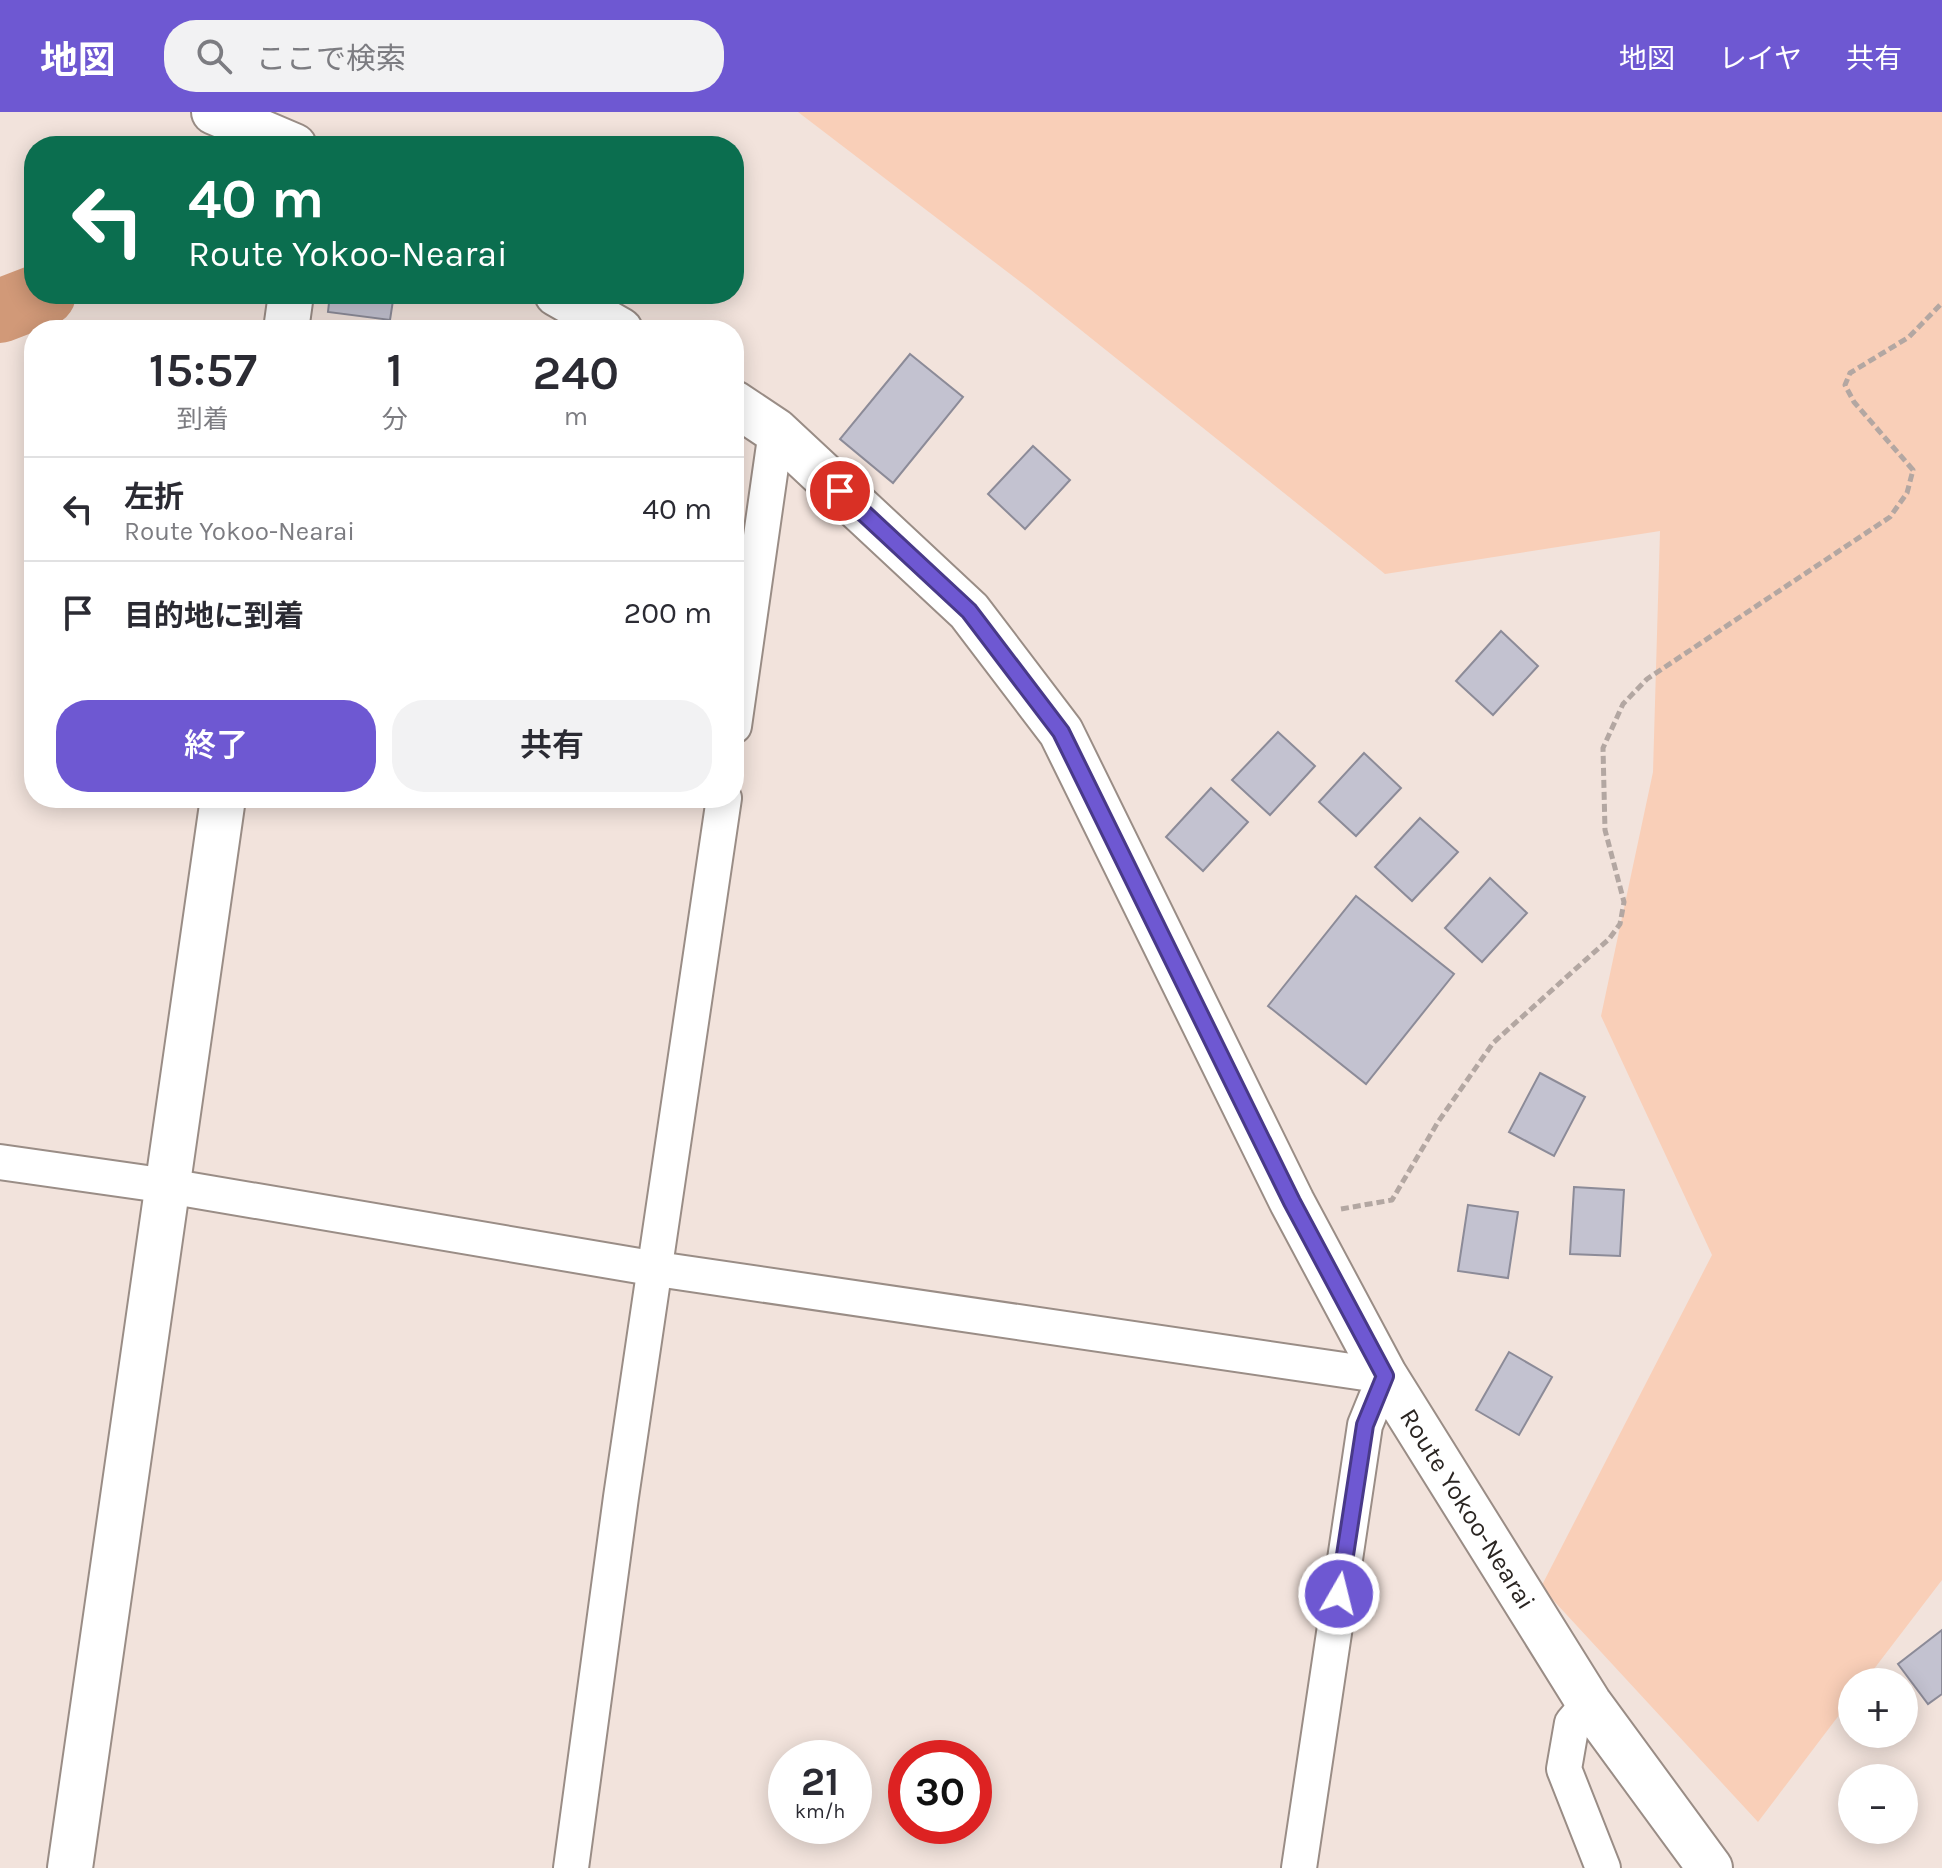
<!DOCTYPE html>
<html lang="ja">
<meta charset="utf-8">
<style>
body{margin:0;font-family:Karla,"Noto Sans JP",sans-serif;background:#f2f2f3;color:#2b2b33;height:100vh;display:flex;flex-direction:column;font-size:30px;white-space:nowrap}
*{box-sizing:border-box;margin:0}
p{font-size:26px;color:#7c7c81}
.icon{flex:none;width:44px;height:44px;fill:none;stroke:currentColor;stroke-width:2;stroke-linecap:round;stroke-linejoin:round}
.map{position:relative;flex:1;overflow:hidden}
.panel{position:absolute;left:24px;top:208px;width:720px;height:488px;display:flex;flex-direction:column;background:#fff;border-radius:32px;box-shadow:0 4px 20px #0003}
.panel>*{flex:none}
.banner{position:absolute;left:24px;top:24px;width:720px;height:168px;border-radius:32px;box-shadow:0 4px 20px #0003;background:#0b6e4f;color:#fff;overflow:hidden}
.buttons{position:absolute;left:1838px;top:1556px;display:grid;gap:16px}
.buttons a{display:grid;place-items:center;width:80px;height:80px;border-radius:50%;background:#fff;box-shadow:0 4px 20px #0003;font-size:40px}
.speed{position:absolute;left:768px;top:1628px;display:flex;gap:16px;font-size:40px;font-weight:700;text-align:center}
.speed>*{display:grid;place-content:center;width:104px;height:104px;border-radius:50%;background:#fff;box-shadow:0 4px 20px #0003;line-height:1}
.speed small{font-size:20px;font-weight:400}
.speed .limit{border:12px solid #d22;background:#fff;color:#111}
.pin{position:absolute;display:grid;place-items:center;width:68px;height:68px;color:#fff;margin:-34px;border:4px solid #fff;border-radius:50%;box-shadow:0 2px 8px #0007}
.me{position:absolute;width:88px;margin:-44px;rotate:8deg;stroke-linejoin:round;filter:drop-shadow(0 0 6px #0008)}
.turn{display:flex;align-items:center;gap:28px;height:168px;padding:0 32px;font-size:36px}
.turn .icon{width:104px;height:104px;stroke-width:2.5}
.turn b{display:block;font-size:56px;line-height:68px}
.eta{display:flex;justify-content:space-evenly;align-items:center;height:136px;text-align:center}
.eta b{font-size:48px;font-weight:600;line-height:56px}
.cta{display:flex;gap:16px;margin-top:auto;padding:16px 32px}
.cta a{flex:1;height:92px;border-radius:32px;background:#6e58d2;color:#fff;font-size:32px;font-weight:600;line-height:92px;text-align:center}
.cta a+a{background:#f2f2f3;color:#2b2b33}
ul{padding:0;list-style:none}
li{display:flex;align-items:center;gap:24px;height:104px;padding:0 32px;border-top:2px solid #e1e1e2}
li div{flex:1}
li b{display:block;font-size:30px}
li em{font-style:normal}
header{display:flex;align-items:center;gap:48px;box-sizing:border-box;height:112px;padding:0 40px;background:#6e58d2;color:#fff}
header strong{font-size:38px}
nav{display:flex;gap:44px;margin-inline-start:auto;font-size:28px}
.search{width:560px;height:72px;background:#f2f2f3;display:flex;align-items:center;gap:20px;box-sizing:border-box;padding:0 28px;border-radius:32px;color:#7c7c81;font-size:30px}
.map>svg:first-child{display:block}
.green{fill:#f9cfb8}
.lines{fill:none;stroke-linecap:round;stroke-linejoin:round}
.river{stroke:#d19978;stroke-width:64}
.building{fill:#c3c2d0;stroke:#8c8b98;stroke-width:2}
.street-casing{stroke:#9a8d86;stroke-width:38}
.secondary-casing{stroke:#9a8d86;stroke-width:48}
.path{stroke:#b3a7a2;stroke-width:5;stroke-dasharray:8 4;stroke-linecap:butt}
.street{stroke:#fff;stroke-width:34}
.secondary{stroke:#fff;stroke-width:44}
.route-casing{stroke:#483988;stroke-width:20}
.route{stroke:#6e58d2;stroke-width:14}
.labels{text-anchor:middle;stroke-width:7;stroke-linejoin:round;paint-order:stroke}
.street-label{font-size:26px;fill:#2a2522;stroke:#fff1e9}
</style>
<header>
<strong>地図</strong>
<div class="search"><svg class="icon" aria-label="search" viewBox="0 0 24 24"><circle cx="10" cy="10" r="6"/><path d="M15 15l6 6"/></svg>ここで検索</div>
<nav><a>地図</a><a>レイヤ</a><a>共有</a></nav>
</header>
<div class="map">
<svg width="1942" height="1756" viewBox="0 0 1942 1756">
<rect width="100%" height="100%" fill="#f2e3dc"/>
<polygon class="green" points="798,0 1942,0 1942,1468 1864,1570 1852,1570 1852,1586 1758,1710 1541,1475 1712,1143 1601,904 1653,660 1660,419 1385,462 1031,178"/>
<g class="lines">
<polyline class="river" points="0,199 44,182"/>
</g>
<g class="building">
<polygon points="330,182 394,182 390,208 328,200"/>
<polygon points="910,242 963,285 893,371 840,327"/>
<polygon points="1033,334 1070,368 1025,417 988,382"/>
<polygon points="1501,519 1538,554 1493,603 1456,569"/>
<polygon points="1278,620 1315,654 1270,703 1232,668"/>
<polygon points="1364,641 1401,676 1356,724 1319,690"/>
<polygon points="1211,676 1248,710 1203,759 1166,725"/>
<polygon points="1420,706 1458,740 1412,789 1375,755"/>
<polygon points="1490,766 1527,801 1482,850 1445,816"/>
<polygon points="1356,784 1454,862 1366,972 1268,894"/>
<polygon points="1540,961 1585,985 1554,1044 1509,1020"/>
<polygon points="1574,1075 1624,1078 1620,1144 1570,1142"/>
<polygon points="1468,1093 1518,1100 1508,1166 1458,1159"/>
<polygon points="1509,1240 1552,1265 1519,1323 1476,1298"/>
<polygon points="1942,1518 1942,1582 1928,1592 1898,1552"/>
</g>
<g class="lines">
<g class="street-casing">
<g id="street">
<polyline points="734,614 776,319"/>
<polyline points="0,1050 168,1074 657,1157 1385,1264 1365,1313 1299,1756"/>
<polyline points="1589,1591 1572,1611 1564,1657 1603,1756"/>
<polyline points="571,1756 621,1385 724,686"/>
</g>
</g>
<g class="secondary-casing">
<g id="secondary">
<polyline points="214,0 294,34"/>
<polyline points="557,182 620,218"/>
<polyline points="286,218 291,182"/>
<path id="s1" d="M 734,291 L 776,319 L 969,499 L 1061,620 L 1292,1090 L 1385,1264 L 1589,1591 L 1710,1756"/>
<polyline points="70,1756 223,686"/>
</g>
</g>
<polyline class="path" points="1341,1097 1392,1088 1438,1010 1493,931 1609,827 1620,812 1624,790 1605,718 1603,636 1623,592 1647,567 1890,405 1907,381 1913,358 1854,290 1845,273 1850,261 1909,225 1942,191"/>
<use href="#street" class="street"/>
<use href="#secondary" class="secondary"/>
</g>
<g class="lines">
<g class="route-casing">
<polyline id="route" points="840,379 969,499 1061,620 1292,1090 1385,1264 1365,1313 1339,1482"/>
</g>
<use href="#route" class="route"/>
</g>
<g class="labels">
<g class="street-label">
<text dy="9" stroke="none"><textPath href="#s1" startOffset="1344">Route Yokoo-Nearai</textPath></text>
</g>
</g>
</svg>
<div class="buttons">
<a>+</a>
<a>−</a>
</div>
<div class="speed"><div>21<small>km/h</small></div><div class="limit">30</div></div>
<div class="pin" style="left:840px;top:379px;background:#d93025"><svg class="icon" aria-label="arrive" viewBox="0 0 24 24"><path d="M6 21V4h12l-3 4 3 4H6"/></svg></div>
<svg class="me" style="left:1339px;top:1482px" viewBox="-20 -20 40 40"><circle r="17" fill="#6e58d2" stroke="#fff" stroke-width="3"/><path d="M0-11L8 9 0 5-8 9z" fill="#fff"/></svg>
<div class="banner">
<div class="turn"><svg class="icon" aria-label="left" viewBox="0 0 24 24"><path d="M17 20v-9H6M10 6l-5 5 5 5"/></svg><div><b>40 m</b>Route Yokoo-Nearai</div></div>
</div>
<section class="panel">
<div class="eta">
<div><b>15:57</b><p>到着</p></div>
<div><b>1</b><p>分</p></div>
<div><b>240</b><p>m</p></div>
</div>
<ul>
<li><svg class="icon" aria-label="left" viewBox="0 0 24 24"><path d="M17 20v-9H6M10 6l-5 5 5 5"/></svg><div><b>左折</b><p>Route Yokoo-Nearai</p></div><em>40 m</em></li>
<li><svg class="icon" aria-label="arrive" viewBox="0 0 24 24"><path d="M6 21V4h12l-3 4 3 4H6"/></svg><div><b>目的地に到着</b></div><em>200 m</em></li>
</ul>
<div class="cta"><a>終了</a><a>共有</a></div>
</section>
</div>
